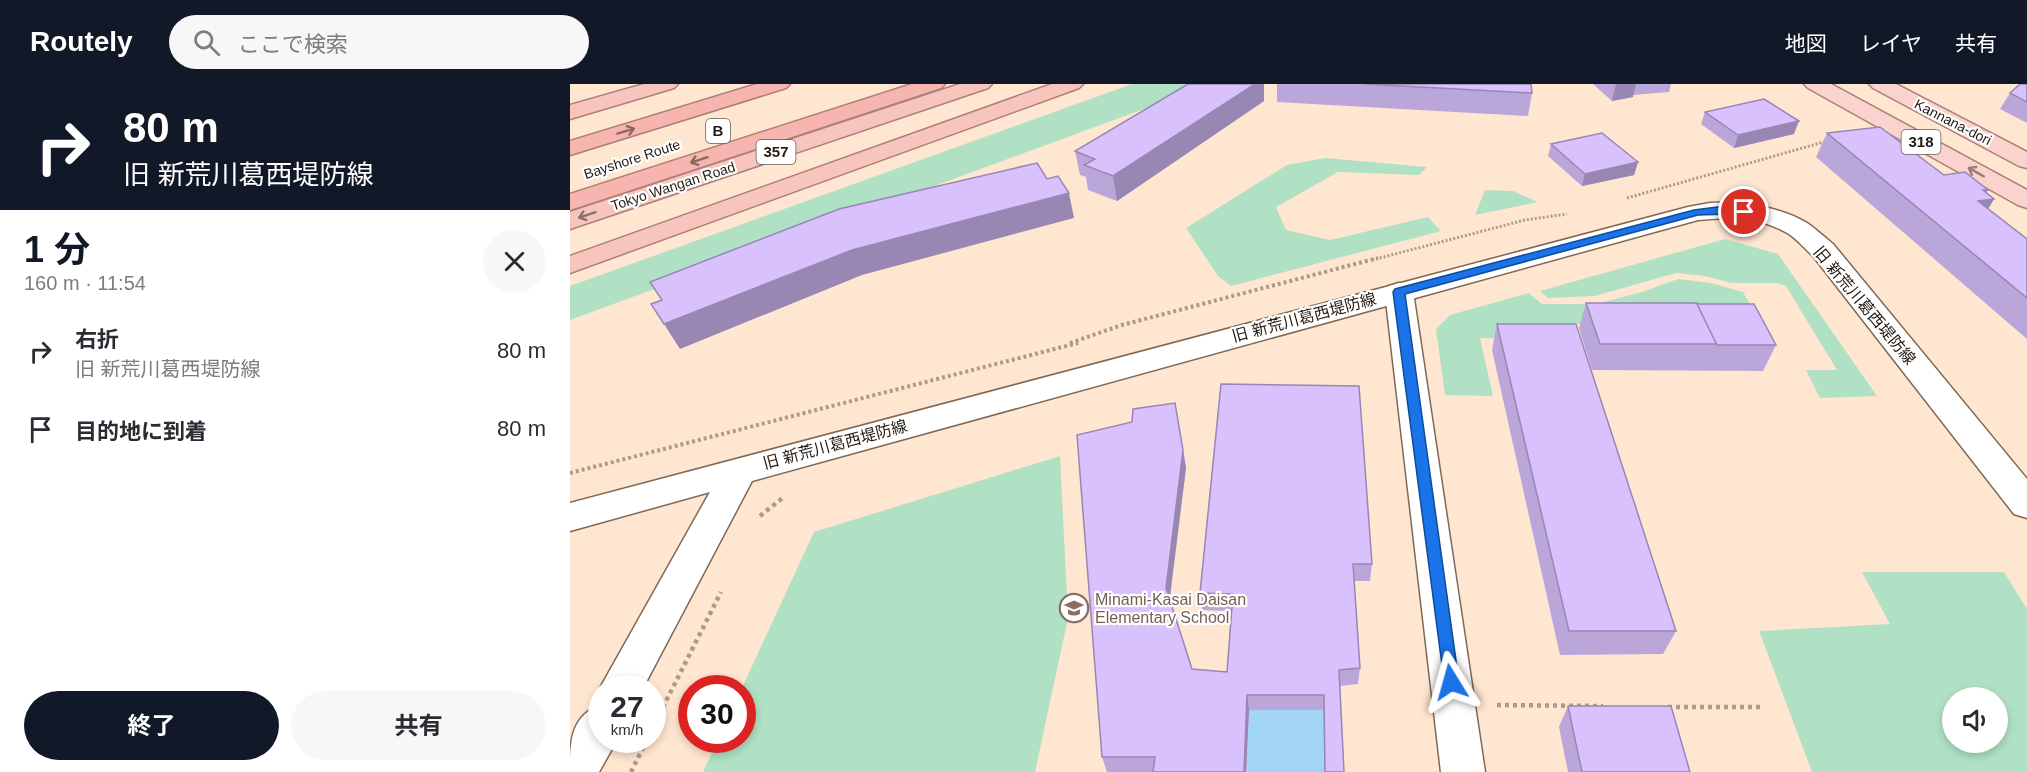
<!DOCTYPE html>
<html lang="ja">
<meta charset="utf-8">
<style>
body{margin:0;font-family:Arial,"Noto Sans JP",sans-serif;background:#f7f7f7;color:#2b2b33;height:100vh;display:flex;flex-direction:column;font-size:22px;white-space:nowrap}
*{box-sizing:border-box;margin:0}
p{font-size:20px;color:#7c7c81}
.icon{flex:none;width:33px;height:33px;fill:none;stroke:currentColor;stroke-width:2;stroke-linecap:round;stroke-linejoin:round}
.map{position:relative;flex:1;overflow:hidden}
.drawer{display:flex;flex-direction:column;background:#fff;width:570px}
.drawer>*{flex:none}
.banner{background:#111827;color:#fff;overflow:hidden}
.buttons{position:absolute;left:1372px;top:603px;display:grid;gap:12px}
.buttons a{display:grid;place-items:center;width:66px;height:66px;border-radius:50%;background:#fff;box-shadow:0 3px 9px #0003;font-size:30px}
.speed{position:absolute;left:18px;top:591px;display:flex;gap:12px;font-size:30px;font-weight:700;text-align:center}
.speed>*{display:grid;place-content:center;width:78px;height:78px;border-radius:50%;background:#fff;box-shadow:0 3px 9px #0003;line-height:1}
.speed small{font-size:15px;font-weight:400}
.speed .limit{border:9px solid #d22;background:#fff;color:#111}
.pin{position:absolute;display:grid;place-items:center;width:51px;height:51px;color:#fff;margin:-26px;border:3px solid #fff;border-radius:50%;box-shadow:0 2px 6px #0007}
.me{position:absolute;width:66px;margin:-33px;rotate:352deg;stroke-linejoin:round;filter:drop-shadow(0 0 4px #0008)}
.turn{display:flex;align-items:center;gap:21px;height:126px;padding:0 24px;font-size:27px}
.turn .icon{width:78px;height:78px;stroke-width:2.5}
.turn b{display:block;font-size:42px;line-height:51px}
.round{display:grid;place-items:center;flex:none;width:63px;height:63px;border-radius:32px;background:#f7f7f7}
.head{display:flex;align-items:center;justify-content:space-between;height:102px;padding:0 24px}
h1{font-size:36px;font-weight:700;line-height:45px;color:#111827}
.button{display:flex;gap:12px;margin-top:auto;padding:12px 24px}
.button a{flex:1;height:69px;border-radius:36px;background:#111827;color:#fff;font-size:24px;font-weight:700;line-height:69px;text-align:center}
.button a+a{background:#f7f7f7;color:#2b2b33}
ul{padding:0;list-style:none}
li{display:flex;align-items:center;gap:18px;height:78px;padding:0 24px}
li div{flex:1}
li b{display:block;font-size:22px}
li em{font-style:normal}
header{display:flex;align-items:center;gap:36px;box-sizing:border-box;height:84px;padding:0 30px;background:#111827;color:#fff}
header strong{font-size:28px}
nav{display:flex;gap:33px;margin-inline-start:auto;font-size:21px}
.search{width:420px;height:54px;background:#f7f7f7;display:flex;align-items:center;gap:15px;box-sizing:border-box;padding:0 21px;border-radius:33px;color:#7c7c81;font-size:22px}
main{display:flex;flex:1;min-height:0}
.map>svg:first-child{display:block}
.green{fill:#b0e1c4;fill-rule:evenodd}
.water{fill:#a2d4f5}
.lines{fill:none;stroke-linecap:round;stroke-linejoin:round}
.minor-casing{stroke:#7f6956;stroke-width:3}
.tertiary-casing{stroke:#7f6956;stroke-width:3}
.primary-casing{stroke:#ac7f78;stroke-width:3}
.trunk-casing{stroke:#ac7f78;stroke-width:3}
.motorway-casing{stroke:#ac7f78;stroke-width:3}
.path-far2{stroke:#ad9a8a;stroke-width:3;stroke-dasharray:2 2;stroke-linecap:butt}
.path-far1{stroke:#ad9a8a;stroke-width:4;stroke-dasharray:3 3;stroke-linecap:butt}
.path{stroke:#ad9a8a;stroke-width:4.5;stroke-dasharray:4 4;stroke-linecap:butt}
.minor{fill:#fff;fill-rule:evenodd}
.tertiary{fill:#fff;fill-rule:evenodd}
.primary{fill:#fad3ce;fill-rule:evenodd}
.trunk{fill:#f8c4be;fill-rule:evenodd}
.motorway{fill:#f6b5ae;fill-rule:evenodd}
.wall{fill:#bba6da}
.shaded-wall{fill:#9887b2}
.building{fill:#d9c1fe;stroke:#9887b2;stroke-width:1.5}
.oneway{stroke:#8d6860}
.oneway2{stroke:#9a807a}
.oneway3{stroke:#8e7068}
.route{fill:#1a73e8;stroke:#114b97;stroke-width:1.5}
.labels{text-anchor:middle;stroke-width:4.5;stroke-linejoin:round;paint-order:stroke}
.far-street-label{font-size:14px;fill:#241b13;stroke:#fff}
.shield{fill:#fff;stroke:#665f5a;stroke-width:1.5}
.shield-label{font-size:15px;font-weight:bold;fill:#241b13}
.street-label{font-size:16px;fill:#241b13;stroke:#fff}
.education-label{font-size:16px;fill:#785e54;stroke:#fff;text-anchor:start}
</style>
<header>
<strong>Routely</strong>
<div class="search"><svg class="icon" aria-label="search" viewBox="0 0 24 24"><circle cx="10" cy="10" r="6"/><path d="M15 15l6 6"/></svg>ここで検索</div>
<nav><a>地図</a><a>レイヤ</a><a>共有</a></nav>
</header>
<main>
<section class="drawer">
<div class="banner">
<div class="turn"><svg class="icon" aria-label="right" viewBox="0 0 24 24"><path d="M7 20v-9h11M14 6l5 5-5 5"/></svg><div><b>80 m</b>旧 新荒川葛西堤防線</div></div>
</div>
<div class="head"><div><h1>1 分</h1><p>160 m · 11:54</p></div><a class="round"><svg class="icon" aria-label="close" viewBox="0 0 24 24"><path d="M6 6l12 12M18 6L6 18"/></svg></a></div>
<ul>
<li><svg class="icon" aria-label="right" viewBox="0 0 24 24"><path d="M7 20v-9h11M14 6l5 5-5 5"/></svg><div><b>右折</b><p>旧 新荒川葛西堤防線</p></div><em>80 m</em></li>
<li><svg class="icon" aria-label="arrive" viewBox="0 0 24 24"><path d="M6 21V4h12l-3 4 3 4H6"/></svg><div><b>目的地に到着</b></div><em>80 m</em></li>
</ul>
<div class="button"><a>終了</a><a>共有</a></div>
</section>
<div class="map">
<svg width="1457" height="688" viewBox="0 0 1457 688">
<rect width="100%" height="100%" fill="#ffe6d1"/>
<g class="green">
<polygon points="562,0 642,0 0,236 0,202"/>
<polygon points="755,74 857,83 849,91 768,88 706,123 716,146 760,156 858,133 871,147 661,202 648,192 616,144 717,81"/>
<polygon points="915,106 943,107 968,118 905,131"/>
<polygon points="1155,155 1208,170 1307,312 1250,314 1236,286 1267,286 1216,202 1206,199 1161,199 1135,192 1106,189 1025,212 978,214 970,207"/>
<polygon points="1108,195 1141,199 1173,208 1191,240 990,240 995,256 910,254 923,312 875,311 866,245 880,231 959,209 972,220 1026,220 1072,208"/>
<polygon points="490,372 498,534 465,688 133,688 148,656 172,656 172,604 244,448"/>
<path d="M 1292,488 L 1434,488 L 1457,525 L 1457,688 L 1242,688 L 1189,547 L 1320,540 ZM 1383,614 L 1428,614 L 1428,658 L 1383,658 Z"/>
</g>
<polygon class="water" points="679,626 753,626 754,688 676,688"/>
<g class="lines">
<g class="minor-casing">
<polygon id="minor" points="829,199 839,202 843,208 915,688 871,688 815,208 819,202"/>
</g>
<g class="tertiary-casing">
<g id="tertiary">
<path d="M 1140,119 C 1173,118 1208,122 1237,139 C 1246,145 1254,153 1263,160 L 1457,395 L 1457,434 L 1444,430 L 1243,172 C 1235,165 1228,156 1219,150 C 1191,133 1160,133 1128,136 L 182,397 L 73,604 L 32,604 L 32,607 L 30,604 L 140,408 L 0,447 L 0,419 L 1118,123 Z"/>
<path d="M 32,620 L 32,656 L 47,656 L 29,688 L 0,688 C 0,658 0,632 32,620 Z"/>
</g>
</g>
<g class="primary-casing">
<g id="primary">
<polygon points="1234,0 1261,0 1457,106 1457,124 1448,121 1238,4"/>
<polygon points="1299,0 1326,0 1457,68 1457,84 1449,82 1303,4"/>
</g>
</g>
<g class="trunk-casing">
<g id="trunk">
<polygon points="74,0 108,0 104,4 0,35 0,21"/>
<polygon points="390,0 422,0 418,4 0,145 0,128"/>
<polygon points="482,0 513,0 509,4 0,189 0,172"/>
</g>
</g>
<g class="motorway-casing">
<g id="motorway">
<polygon points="187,0 220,0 216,4 0,71 0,57"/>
<polygon points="342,0 375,0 371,4 0,126 0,110"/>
</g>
</g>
<g class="path-far2">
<polyline points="1057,114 1257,57"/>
<polyline points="802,176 955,136 997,130"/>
</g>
<g class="path-far1">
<polyline points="500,259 552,241 808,174"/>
<polyline points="0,389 508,259"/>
</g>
<g class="path">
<polyline points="190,432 215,412"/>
<polyline points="927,621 1033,622"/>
<polyline points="1098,623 1193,623"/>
<polyline points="82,645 151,508"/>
<polyline points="61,688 77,656"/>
</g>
<use href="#minor" class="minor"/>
<use href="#tertiary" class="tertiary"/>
<use href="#primary" class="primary"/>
<use href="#trunk" class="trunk"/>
<use href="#motorway" class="motorway"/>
</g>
<g class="wall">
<polygon points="707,0 961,0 962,9 958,32 707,18"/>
<polygon points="1023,0 1101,0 1099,8 1063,11 1063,13 1042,17"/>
<polygon points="1457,0 1457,39 1430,25 1440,9"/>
<polygon points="694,17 547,117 518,106 516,93 510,91 505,67"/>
<polygon points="1135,28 1224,50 1164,64 1131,40"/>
<polygon points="1257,49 1374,91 1416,109 1424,115 1418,125 1457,155 1457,255 1246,73"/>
<polygon points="981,60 1068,78 1064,91 1012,102 978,72"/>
<polygon points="1016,219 1206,261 1193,287 1022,286 1009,244"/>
<polygon points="927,240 1106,547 1093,570 990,571 922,266"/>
<polygon points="651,300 802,480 800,497 784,497 790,584 788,600 770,602 774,688 754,688 753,626 679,626 676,688 537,688 532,673 562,338 613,366 616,384 599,515 622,585 657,588 661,527 632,526 630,509"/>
<polygon points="998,622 1120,688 998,688 989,643"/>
</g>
<g class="shaded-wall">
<polygon points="685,0 694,0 694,17 547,117 543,92"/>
<polygon points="1046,0 1066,0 1063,13 1042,17"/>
<polygon points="1229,37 1224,50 1164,64 1168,51"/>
<polygon points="1068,78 1064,91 1012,102 1015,90"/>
<polygon points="1413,106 1418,106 1411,116 1424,115 1409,140 1393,142"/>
<polygon points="499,109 504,134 292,191 110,265 94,240 282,166"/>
<polygon points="613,366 616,384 599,521 596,504"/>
<polygon points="677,611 679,626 676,688 674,688"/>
</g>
<g class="building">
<polygon points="618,0 685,0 543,92 514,81 525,75 505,67"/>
<polygon points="795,0 961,0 962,9"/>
<polygon points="1450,0 1457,0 1457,18 1440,9"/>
<polygon points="1194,15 1229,37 1168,51 1135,28"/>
<polygon points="1310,43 1374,91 1395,88 1418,106 1413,106 1424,115 1408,117 1457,155 1457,214 1257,49"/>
<polygon points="1032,49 1068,78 1015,90 981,60"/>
<polygon points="467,79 477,95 488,92 499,109 282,166 94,240 81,220 92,216 80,198 269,125"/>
<polygon points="1016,219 1127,219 1147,260 1030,260"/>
<polygon points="1127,220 1184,220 1206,261 1147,261"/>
<polygon points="927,240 1006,240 1106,547 999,547"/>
<polygon points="651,300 789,302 802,480 783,480 790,584 769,586 774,688 755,688 754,611 677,611 674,688 583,688 585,673 532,673 507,351 562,338 563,325 605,319 613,366 596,504 622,585 657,588 663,510 630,509"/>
<polygon points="998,622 1101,622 1120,688 1012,688"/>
</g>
<defs><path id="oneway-shaft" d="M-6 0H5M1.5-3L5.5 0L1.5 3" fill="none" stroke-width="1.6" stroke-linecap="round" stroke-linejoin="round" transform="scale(1.5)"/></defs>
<g class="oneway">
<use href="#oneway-shaft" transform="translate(56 47) rotate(-17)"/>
<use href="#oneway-shaft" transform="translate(129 76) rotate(162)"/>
</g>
<use class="oneway2" href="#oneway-shaft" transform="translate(1406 88) rotate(-151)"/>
<use class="oneway3" href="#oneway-shaft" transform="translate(17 131) rotate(162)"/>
<path class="route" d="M 1155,122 L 1174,124 L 1179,128 C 1175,131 1138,130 1128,131 L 835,210 L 889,598 L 887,604 L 881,606 L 875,604 L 823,208 L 825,205 L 1124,126 Z"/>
<defs>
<g id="school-ring" transform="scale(1.5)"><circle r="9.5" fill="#fff" stroke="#8d6e63" stroke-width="1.5"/><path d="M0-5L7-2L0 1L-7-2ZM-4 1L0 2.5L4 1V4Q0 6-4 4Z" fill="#8d6e63"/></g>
</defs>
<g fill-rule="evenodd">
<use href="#school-ring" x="504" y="524"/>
</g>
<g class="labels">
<g class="far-street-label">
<text transform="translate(1383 38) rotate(27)" y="5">Kannana-dori</text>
<text transform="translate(62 75) rotate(-18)" y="5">Bayshore Route</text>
<text transform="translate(103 102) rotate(-18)" y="5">Tokyo Wangan Road</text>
</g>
<g class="shield">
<rect x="136" y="35" width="24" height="24" rx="4.5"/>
<rect x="1331.5" y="46" width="39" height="24" rx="4.5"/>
<rect x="186.5" y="56" width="39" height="24" rx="4.5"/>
</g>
<g class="shield-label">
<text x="148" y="52">B</text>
<text x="1351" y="63">318</text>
<text x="206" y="73">357</text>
</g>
<g class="street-label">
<text transform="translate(1295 221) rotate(50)" y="6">旧 新荒川葛西堤防線</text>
<text transform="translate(734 233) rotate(-15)" y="6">旧 新荒川葛西堤防線</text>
<text transform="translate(265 360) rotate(-15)" y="6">旧 新荒川葛西堤防線</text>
</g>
<g class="education-label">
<text x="525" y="521">Minami-Kasai Daisan<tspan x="525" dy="18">Elementary School</tspan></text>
</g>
</g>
</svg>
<div class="buttons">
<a><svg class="icon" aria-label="sound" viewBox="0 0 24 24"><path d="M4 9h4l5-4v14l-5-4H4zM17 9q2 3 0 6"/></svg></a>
</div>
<div class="speed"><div>27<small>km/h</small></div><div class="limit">30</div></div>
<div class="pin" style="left:1174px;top:128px;background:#d93025"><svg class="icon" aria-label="arrive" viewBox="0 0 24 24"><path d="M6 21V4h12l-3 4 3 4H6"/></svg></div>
<svg class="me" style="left:881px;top:598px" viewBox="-20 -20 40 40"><path d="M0-17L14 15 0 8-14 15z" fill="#1a73e8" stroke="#fff" stroke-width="4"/></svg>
</div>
</main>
